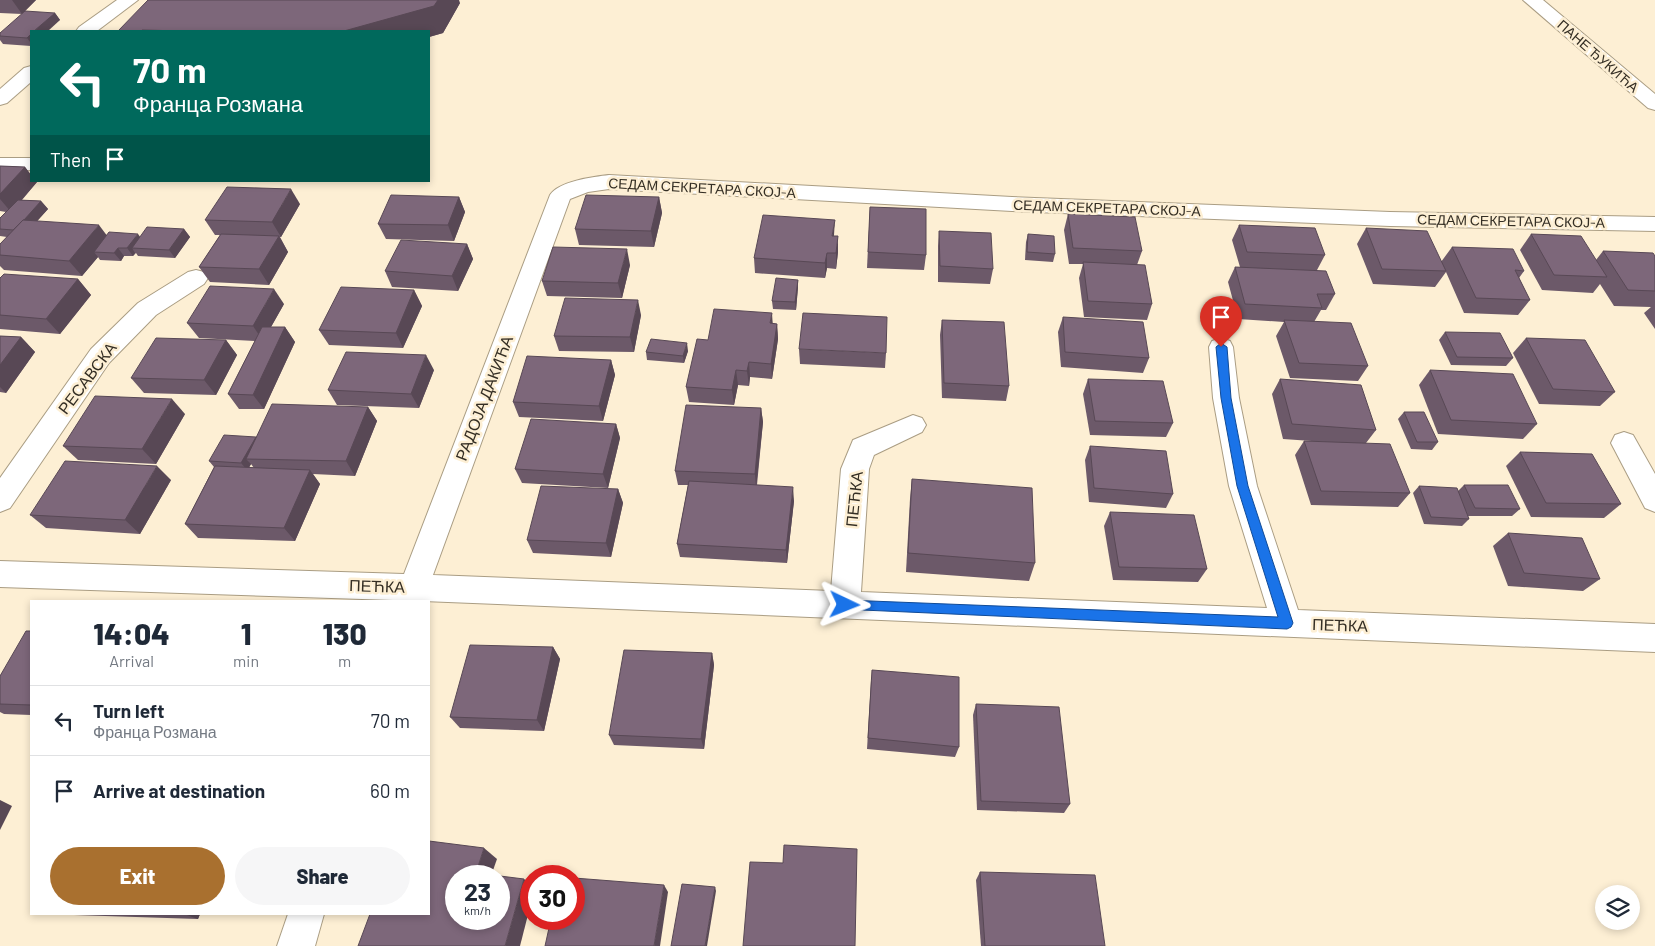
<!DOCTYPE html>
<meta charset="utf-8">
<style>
body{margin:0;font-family:Barlow,sans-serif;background:#f6f6f7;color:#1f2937;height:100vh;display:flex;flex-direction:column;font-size:19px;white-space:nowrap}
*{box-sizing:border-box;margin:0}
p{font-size:16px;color:#747a83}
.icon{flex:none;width:28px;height:28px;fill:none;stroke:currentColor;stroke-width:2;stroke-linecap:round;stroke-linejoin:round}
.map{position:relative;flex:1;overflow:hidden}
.side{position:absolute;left:30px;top:600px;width:400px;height:315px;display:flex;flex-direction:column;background:#fff;border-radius:0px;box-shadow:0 2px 8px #0003}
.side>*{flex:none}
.banner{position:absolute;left:30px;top:30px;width:400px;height:152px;border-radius:0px;box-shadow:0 2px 8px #0003;background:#00695c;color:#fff;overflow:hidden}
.controls{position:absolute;left:1595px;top:885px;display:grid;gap:10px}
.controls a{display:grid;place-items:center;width:45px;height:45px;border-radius:50%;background:#fff;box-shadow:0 2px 8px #0003;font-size:25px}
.speed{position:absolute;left:445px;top:865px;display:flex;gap:10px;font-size:25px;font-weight:700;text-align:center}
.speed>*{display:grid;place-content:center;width:65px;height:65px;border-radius:50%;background:#fff;box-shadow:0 2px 8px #0003;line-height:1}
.speed small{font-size:12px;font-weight:400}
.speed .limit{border:8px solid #d22;background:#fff;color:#111}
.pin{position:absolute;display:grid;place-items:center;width:42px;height:42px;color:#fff;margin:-51px -21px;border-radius:50% 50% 50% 0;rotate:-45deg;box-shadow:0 0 5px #0007}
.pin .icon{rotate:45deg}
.me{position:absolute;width:55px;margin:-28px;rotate:92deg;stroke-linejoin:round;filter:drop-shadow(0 0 4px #0008)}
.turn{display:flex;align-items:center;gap:18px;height:105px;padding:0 20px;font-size:22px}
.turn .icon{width:65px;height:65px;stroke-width:2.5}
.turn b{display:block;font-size:35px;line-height:42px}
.then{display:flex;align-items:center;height:48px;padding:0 20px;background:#0003;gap:10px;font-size:19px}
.eta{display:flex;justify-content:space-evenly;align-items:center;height:85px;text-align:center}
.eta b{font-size:30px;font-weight:800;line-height:35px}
.button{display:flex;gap:10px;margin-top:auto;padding:10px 20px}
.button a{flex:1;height:58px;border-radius:30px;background:#a9702f;color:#fff;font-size:20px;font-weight:800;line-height:58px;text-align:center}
.button a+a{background:#f6f6f7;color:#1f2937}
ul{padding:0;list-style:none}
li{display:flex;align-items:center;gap:15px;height:70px;padding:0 20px;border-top:1px solid #e0e1e3}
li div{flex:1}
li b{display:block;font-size:19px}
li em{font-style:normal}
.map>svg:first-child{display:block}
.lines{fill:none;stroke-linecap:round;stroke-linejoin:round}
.minor-casing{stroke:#aa9d83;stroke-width:2}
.minor{fill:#fff;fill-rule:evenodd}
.wall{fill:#6c5969;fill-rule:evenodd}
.shaded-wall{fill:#584855}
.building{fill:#7d677a;stroke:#584855;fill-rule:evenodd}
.route{fill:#1a73e8;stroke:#114b97}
.labels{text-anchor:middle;stroke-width:5;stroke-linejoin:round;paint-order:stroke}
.far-street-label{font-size:14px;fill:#342e24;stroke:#fdefd4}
.street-label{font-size:16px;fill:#342e24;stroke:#fdefd4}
</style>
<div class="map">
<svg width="1655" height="946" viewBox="0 0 1655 946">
<rect width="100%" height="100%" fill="#fdefd4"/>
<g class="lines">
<g class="minor-casing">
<g id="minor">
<polygon points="117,0 138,0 97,31 76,31 79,27"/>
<polygon points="1523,0 1543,0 1655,94 1655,110 1648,108"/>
<polygon points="31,66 31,82 7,103 0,105 0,89 24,68"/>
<polygon points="0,158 31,158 31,170 0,172"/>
<path d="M 609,175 L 1012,197 L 1390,212 L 1655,217 L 1655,231 L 1390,226 L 1012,211 L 609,189 L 588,192 L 570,199 L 433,575 L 831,591 L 841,469 L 853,440 L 913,415 L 922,418 L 926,425 L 922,432 L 874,455 L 869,469 L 861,592 L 1267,608 L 1229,486 L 1213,398 L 1209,347 L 1212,341 L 1221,338 L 1230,341 L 1233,347 L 1239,398 L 1257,486 L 1298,610 L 1655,624 L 1655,652 L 423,601 L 393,601 L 393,600 L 0,587 L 0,561 L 404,574 L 550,195 C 559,181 593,177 609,175 Z"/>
<polygon points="196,270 204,272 208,278 204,284 156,315 109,363 10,508 0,512 0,478 91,349 138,303 188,272"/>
<polygon points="1624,432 1633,435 1655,474 1655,512 1645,508 1611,443 1615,435"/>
<polygon points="288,914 324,914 315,946 277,946"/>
</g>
</g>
<use href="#minor" class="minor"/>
</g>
<g class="wall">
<polygon points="0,0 36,0 22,14 0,13"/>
<polygon points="460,3 443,33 429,37 429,31 118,31"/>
<polygon points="55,13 60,20 31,31 31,46 3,44 0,40 0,33"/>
<polygon points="0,166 25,167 31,175 31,181 36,181 37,182 22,200 41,201 48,209 37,221 107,235 140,237 184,229 190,237 175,258 138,256 136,253 133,256 124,256 121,261 100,260 98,257 82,276 4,270 0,266 0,244 7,237 0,236 0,218 6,212 0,211"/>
<polygon points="459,197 465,212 454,241 386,239 378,224"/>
<polygon points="659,197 662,213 654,247 579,245 575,229"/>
<polygon points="300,204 281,237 280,237 288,252 269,285 210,282 199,267 220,235 215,235 205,220"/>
<polygon points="870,207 926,255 924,270 867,268"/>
<polygon points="1068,214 1142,251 1137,265 1152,304 1147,320 1084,317 1079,278 1083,264 1069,264 1064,230"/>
<polygon points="1239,225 1325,255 1317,270 1335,294 1326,310 1321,310 1314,322 1368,366 1358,381 1290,378 1276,336 1284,322 1238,319 1228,282 1235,267 1240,267 1232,240"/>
<polygon points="1366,228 1441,262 1452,247 1524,271 1519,278 1530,300 1518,315 1464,313 1446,272 1435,287 1373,284 1357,244"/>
<polygon points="939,231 993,269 990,284 938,282 938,246"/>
<polygon points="1028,234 1055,254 1053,262 1025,260 1026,242"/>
<polygon points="1531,234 1596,260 1603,251 1655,256 1655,329 1644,313 1651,307 1614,306 1600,284 1593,293 1542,290 1520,250"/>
<polygon points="834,236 838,252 836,269 827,268 825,278 755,273 754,258"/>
<polygon points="467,244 473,259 458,291 392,287 385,271"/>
<polygon points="630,265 622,298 547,296 542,281"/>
<polygon points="0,278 78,279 91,295 60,334 0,329"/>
<polygon points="798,280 798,287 796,310 773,309 772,301"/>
<polygon points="414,290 422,306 403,348 329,345 319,330"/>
<polygon points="284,304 271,327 285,327 295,342 264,409 239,409 228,394 255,341 199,338 187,323"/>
<polygon points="641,315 634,352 559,351 554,336"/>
<polygon points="1063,317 1149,358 1143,373 1061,367 1058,332"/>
<polygon points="942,320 1009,386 1006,401 942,398 940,335"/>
<polygon points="772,323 777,324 778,339 772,379 750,377 749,386 738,385 734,405 689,402 686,387 708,340"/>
<polygon points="1445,332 1513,358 1506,366 1451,365 1439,340"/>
<polygon points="0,336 21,337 35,352 6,393 0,392"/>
<polygon points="1526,338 1615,392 1600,406 1539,404 1513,353"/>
<polygon points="226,340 237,355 216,395 144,393 131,378"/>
<polygon points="799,349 886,353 885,368 800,364"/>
<polygon points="688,351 684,363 647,360 646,352"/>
<polygon points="611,360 615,375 603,421 519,417 513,402"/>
<polygon points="434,370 419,408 337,405 328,390"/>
<polygon points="1430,370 1537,424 1523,439 1438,434 1419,385"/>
<polygon points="1088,379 1173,423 1166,437 1090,435 1083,394"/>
<polygon points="1280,379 1376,430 1366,443 1410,493 1398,507 1311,505 1295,455 1304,441 1326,442 1283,439 1272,394"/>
<path d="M 368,407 L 377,421 L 355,476 L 313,474 L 320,484 L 295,541 L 198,538 L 185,524 L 214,467 L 209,461 L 256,437 ZM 251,464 L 254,468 L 249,468 Z"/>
<polygon points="761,408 763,422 757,485 794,501 787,563 680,557 677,544 688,485 678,485 675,471"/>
<polygon points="1404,412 1438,442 1432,450 1411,449 1398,419"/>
<polygon points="185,414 156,464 78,460 63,446"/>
<polygon points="616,424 620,438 608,488 522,483 515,469"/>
<polygon points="1090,446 1173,494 1166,508 1089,502 1085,460"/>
<polygon points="1520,452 1621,504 1604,518 1531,517 1506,466"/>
<polygon points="912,479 1035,563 1029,581 906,572 910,499"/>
<polygon points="171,480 140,534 46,528 30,515"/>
<polygon points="1464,485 1520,509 1512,516 1468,516 1469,519 1462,526 1424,524 1413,493 1419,486 1458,491"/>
<polygon points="618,489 623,503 611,557 533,553 527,540"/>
<polygon points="1110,512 1207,569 1198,582 1113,580 1104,526"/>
<polygon points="1508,533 1600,579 1583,591 1508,586 1493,546"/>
<polygon points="31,631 31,715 4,714 0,712 0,676"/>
<polygon points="553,647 560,659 544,731 460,728 450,717"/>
<polygon points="712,653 714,665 704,749 614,745 609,735"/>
<polygon points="871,681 959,747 955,757 867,749"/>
<polygon points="976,704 1070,804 1064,813 977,810 973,715"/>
<polygon points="980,872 1105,946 981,946 976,880"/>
<polygon points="69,914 200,914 198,919 74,915"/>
</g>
<g class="shaded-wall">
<polygon points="12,0 36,0 22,14"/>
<polygon points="438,0 459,0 460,3 443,33 429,37 429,31 344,31"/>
<polygon points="55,13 60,20 48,31 34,31"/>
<polygon points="31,34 31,43 27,38"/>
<polygon points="25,167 31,175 31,181 36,181 37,182 11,212 0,199 0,194"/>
<polygon points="291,189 300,204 281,237 272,222"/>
<polygon points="459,197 465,212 454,241 448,225"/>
<polygon points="659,197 662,213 654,247 651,231"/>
<polygon points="41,201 48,209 22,238 15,230"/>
<polygon points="835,220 834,235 832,252 832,236"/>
<polygon points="99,225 111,241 94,252 98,257 82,276 69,261"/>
<polygon points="184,229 190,237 175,258 169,250"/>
<polygon points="138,234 144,242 132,248 135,253 133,256 127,248"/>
<polygon points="279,236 288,252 269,285 259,269"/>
<polygon points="838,236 838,252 836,269 836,253"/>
<polygon points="467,244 473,259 458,291 452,276"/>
<polygon points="118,248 124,256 121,261 114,253"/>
<polygon points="627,249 630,265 622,298 618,283"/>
<polygon points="827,253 827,268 825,278 825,263"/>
<polygon points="78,279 91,295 60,334 46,319"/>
<polygon points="798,280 798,287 796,310 795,302"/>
<polygon points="274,289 284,304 263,341 253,326"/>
<polygon points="414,290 422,306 403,348 396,333"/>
<polygon points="638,300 641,315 634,352 630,337"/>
<polygon points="772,313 773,328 770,323"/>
<polygon points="777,324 778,339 772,379 771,364"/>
<polygon points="285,327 295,342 264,409 253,395"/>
<polygon points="21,337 35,352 6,393 0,387 0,365"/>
<polygon points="226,340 237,355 216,395 204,380"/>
<polygon points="687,343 688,351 684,363 683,356"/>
<polygon points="426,355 434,370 419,408 411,394"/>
<polygon points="611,360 615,375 603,421 599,406"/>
<polygon points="749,362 750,377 749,386 747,371"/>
<polygon points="736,370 738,385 734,405 732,390"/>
<polygon points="172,399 185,414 156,464 142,449"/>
<polygon points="368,407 377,421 355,476 346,461"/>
<polygon points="761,408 763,422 756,488 755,474"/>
<polygon points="616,424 620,438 608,488 603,474"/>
<polygon points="256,437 262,444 246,459 251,464 247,470 241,463"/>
<polygon points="157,466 171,480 140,534 125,520"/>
<polygon points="310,470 320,484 295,541 284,528"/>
<polygon points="793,487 794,501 787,563 786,550"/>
<polygon points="618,489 623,503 611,557 606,543"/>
<polygon points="553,647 560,659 544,731 537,720"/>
<polygon points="712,653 714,665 704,749 701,739"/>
<polygon points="0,800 12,806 0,830"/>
<polygon points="484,848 497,859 491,876 476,873"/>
<polygon points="524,879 531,886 531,903 520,946 505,946"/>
<polygon points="664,885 668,892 660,946 654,946"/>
<polygon points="715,887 716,891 707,946 705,946"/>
<polygon points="184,914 200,914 198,919"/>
</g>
<g class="building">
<polygon points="148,0 438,0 434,6 344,31 183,31 142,30 141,31 118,31"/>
<polygon points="25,11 55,13 34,31 31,31 31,34 27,38 0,36 0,33"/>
<polygon points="0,166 25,167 0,194"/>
<polygon points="227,187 291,189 272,222 205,220"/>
<polygon points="391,195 459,197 448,225 378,224"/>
<polygon points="586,195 659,197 651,231 575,229"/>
<polygon points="18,200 41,201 24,220 23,220 13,230 0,229 0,218"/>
<polygon points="870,207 926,209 926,255 868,252"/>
<polygon points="1068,214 1135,217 1142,251 1073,248"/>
<polygon points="763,215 835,220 832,236 838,236 836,253 827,253 825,263 754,258"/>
<polygon points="23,220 99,225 69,261 0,255 0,244"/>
<polygon points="1239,225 1315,228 1325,255 1247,252"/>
<polygon points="147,227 184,229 169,250 132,248"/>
<polygon points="1366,228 1427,231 1446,271 1382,269"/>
<polygon points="939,231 991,233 993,269 940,266"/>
<polygon points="109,232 138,234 127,248 118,248 114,253 94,252"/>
<polygon points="221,234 279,236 259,269 199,267"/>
<polygon points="1028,234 1054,236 1055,254 1027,252"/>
<polygon points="1531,234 1581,236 1607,277 1554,275"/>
<polygon points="401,240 467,244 452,276 385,271"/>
<polygon points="553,247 627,249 618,283 542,281"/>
<polygon points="1452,247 1513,249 1524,271 1515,270 1530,300 1476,298"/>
<polygon points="1603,251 1653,253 1655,256 1655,291 1628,290"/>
<polygon points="1083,262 1145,265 1152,304 1088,301"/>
<polygon points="1235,267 1326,271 1335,294 1317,294 1322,308 1245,304"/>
<polygon points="4,274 78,279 46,319 0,315 0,278"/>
<polygon points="776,278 798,280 795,302 772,301"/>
<polygon points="210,286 274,289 253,326 187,323"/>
<polygon points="341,287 414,290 396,333 319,330"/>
<polygon points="565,298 638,300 630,337 554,336"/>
<polygon points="714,309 772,313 770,323 777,324 771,364 749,362 747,371 736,370 732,390 686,387 697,339 708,340"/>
<polygon points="803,313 887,317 886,353 799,349"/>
<polygon points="1063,317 1143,322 1149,358 1065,352"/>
<polygon points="942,320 1004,322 1009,386 944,383"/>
<polygon points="1284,320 1351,323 1368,366 1299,363"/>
<polygon points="262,327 285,327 253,395 228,394"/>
<polygon points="1445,332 1500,333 1513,358 1457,357"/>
<polygon points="0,336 21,337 0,365"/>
<polygon points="156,338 226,340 204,380 131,378"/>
<polygon points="1526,338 1585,340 1615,392 1553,389"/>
<polygon points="651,339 687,343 683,356 646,352"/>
<polygon points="346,352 426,355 411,394 328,390"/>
<polygon points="527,356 611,360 599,406 513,402"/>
<polygon points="1430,370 1513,374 1537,424 1451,420"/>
<polygon points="1088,379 1163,381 1173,423 1095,421"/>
<polygon points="1280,379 1361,385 1376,430 1292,424"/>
<polygon points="95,396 172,399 142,449 63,446"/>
<polygon points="272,404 368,407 346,461 246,459"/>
<polygon points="686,405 761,408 755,474 675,471"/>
<polygon points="1404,412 1424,412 1438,442 1417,442"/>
<polygon points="531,419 616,424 603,474 515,469"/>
<polygon points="224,435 256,437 241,463 209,461"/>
<polygon points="1304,441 1390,444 1410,493 1321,491"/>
<polygon points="1090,446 1166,451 1173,494 1094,488"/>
<polygon points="1520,452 1592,454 1621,504 1546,503"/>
<polygon points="65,461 157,466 125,520 30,515"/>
<polygon points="215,466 310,470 284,528 185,524"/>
<polygon points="912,479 1032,488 1035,563 908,553"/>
<polygon points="689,481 793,487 786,550 677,544"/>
<polygon points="1464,485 1508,485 1520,509 1475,508"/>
<polygon points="541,486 618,489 606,543 527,540"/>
<polygon points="1419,486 1457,488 1469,519 1431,517"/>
<polygon points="1110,512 1194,515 1207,569 1119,567"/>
<polygon points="1508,533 1582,538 1600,579 1524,573"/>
<polygon points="26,631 31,631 31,705 0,704 0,676"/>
<polygon points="470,645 553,647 537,720 450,717"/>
<polygon points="624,650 712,653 701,739 609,735"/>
<polygon points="872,670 959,677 959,747 868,738"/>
<polygon points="976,704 1059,707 1070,804 981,801"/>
<path d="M 429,841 L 484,848 L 476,873 L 524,879 L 505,946 L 358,946 L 370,914 L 429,914 ZM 456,876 L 499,876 L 499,919 L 456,919 Z"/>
<polygon points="784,845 857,849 855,946 743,946 750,862 783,863"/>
<polygon points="980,872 1095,875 1105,946 985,946"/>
<polygon points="574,878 664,885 654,946 545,946 551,919 574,919"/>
<polygon points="682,884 715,887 705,946 671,946"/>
</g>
<polygon class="route" points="1221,343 1227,347 1231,398 1248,486 1293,623 1291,627 1287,629 840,609 838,605 840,601 845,600 1278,617 1237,486 1221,398 1216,347"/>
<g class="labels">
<g class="far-street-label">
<text transform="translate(1598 56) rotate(41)" y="5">ПАНЕ ЂУКИЋА</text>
<text transform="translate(702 188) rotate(3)" y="5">СЕДАМ СЕКРЕТАРА СКОЈ-А</text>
<text transform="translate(1107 208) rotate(2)" y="5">СЕДАМ СЕКРЕТАРА СКОЈ-А</text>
<text transform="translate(1511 221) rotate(1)" y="5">СЕДАМ СЕКРЕТАРА СКОЈ-А</text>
</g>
<g class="street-label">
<text transform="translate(87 378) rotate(-53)" y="6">РЕСАВСКА</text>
<text transform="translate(484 398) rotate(-69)" y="6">РАДОЈА ДАКИЋА</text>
<text transform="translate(854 499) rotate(-84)" y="6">ПЕЋКА</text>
<text transform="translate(377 586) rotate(2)" y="6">ПЕЋКА</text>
<text transform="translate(1340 625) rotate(2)" y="6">ПЕЋКА</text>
</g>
</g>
</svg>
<div class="controls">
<a><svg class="icon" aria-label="layers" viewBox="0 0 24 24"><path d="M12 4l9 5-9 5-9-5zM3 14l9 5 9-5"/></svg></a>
</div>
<div class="speed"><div>23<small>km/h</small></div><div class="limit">30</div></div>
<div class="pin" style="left:1221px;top:347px;background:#d93025"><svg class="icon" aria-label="arrive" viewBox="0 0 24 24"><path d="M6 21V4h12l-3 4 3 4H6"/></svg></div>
<svg class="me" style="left:845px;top:605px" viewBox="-20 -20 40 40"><path d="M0-17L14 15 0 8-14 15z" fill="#1a73e8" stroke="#fff" stroke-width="4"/></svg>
<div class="banner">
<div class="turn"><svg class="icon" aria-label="left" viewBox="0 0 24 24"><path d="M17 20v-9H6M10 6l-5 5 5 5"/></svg><div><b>70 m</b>Франца Розмана</div></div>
<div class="then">Then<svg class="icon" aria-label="arrive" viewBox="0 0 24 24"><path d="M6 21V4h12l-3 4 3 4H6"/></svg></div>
</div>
<section class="side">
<div class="eta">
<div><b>14:04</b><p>Arrival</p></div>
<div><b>1</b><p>min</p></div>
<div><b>130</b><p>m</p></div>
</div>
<ul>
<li><svg class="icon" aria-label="left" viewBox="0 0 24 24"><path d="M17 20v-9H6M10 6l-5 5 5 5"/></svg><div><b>Turn left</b><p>Франца Розмана</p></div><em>70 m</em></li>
<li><svg class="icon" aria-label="arrive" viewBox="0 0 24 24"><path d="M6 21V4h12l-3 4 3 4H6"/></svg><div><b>Arrive at destination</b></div><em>60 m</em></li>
</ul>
<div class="button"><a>Exit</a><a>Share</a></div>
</section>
</div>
